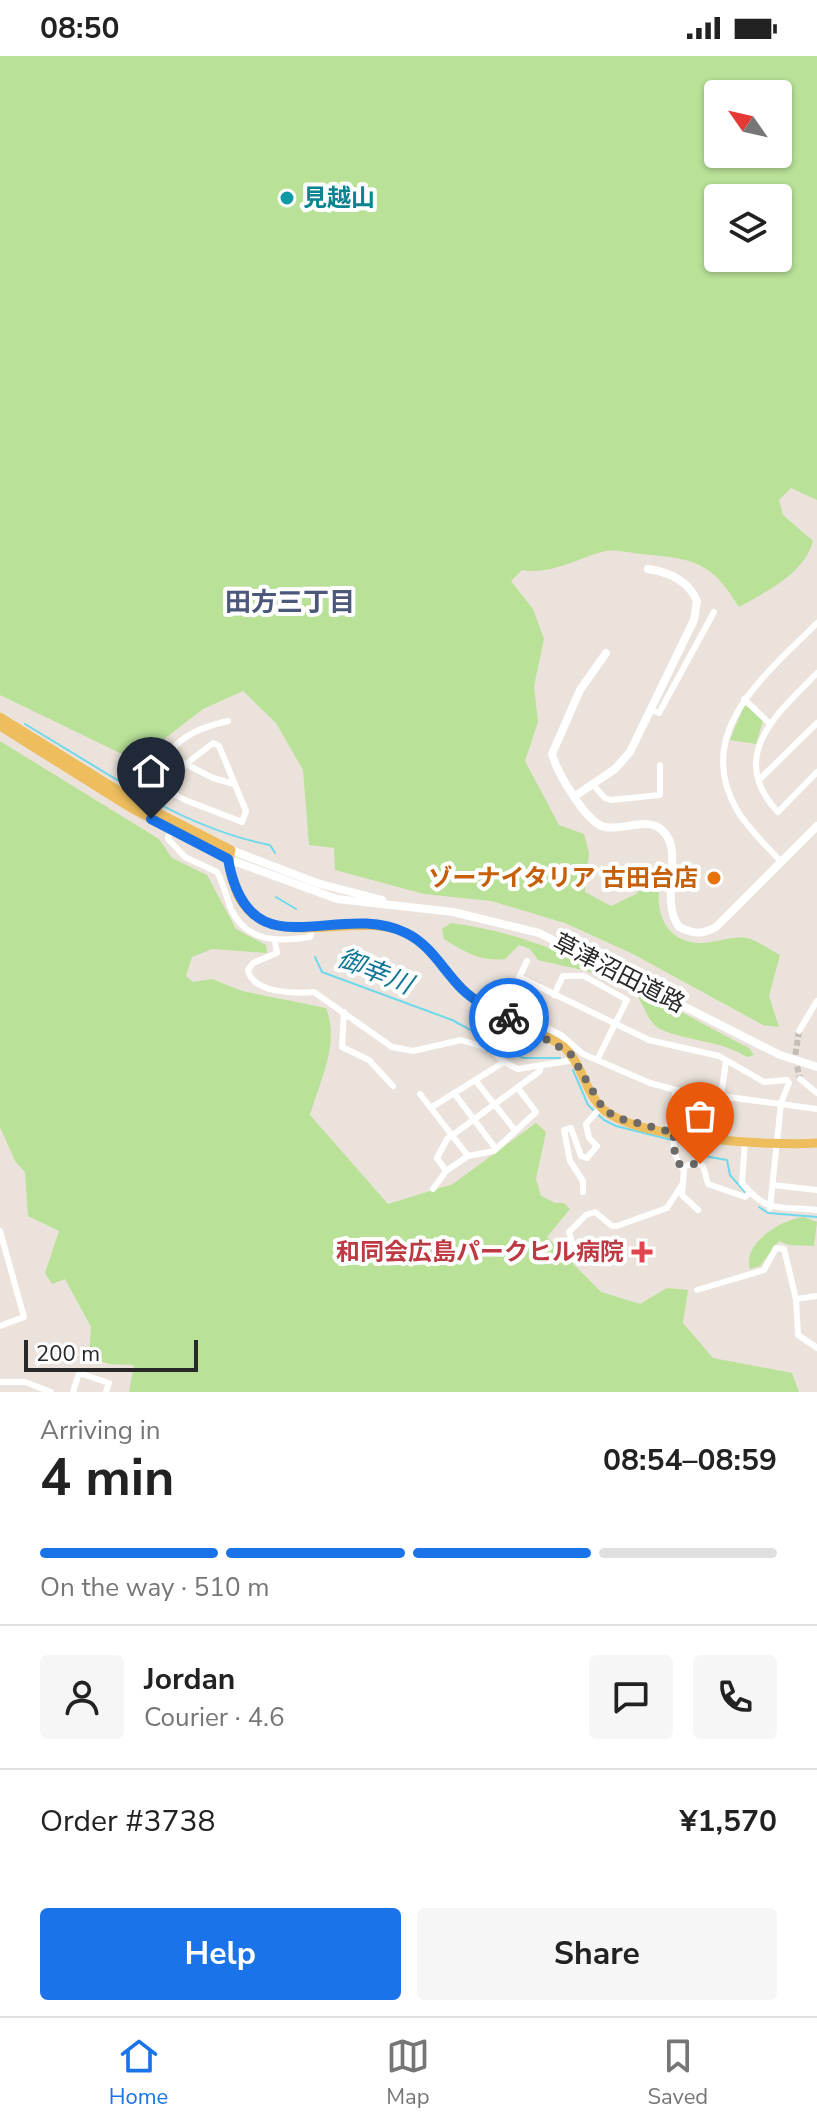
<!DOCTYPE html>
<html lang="en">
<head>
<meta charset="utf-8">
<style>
	:root { --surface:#fff; --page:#f6f6f6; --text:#222; --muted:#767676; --line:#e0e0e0; --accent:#1a73e8 }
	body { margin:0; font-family:"Nunito Sans","Noto Sans JP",sans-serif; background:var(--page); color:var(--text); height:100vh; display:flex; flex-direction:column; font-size:30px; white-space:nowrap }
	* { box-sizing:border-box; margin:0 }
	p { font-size:26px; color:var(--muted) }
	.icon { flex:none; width:44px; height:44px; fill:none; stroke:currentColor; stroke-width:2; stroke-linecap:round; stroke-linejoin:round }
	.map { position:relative; height:1336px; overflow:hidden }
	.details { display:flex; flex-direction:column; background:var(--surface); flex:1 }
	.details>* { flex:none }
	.needle { width:52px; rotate:304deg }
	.tools { position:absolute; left:704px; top:24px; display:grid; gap:16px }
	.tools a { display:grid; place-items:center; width:88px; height:88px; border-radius:8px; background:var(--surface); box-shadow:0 2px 6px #0004; font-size:40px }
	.scale { position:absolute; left:24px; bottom:20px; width:174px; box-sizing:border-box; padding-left:8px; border:4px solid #292929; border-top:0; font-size:22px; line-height:28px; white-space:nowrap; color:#292929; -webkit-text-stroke:6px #fff; paint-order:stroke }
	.pin { position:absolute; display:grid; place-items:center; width:68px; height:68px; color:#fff; margin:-82px -34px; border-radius:50% 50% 50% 0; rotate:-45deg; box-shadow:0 0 8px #0007 }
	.pin .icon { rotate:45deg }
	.courier { position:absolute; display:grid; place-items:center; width:80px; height:80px; margin:-40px; border:6px solid #1a73e8; border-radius:50%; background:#fff; color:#222; box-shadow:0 2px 10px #0007 }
	.head em { font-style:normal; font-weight:700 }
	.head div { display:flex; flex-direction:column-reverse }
	.head { display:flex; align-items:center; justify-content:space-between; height:136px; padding:0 40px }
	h1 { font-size:52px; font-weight:700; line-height:60px }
	.bar { display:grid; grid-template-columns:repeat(4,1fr); gap:12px 8px; align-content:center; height:96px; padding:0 40px }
	.bar i { height:10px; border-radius:6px; background:var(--line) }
	.bar .active { background:var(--accent) }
	.bar p { grid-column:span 4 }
	.line { display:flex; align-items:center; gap:20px; padding:0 40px; border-top:2px solid var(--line) }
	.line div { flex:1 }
	.round { display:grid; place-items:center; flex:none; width:84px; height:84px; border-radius:8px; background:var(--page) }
	.button { display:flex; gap:16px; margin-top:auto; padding:16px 40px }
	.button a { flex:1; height:92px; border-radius:8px; background:var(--accent); color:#fff; font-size:32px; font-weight:700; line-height:92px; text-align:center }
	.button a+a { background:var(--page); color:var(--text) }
	.status { display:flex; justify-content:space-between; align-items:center; height:56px; padding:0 40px; background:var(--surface); direction:ltr }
	.status svg { height:22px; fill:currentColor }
	.tabs { display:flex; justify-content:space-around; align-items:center; height:112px; border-top:2px solid var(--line); background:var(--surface); font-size:22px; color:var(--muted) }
	.tabs a { display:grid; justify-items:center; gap:4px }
	.tabs .active { color:var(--accent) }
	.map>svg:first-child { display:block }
</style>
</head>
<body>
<div class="status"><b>08:50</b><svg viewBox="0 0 49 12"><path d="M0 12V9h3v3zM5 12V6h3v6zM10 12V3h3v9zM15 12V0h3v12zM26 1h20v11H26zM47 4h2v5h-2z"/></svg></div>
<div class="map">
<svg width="817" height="1336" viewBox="0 0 817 1336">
	<rect width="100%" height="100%" fill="#ebe3db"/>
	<g fill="#b9e198" fill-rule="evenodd">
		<path d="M0,0H817V444L791,432L779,444L783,459L813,485C804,518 767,535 739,551C711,505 694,503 642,498C631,497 616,493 606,495C577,502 553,519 522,514L511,525L533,553L544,583L534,630L538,666L525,705L559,769L584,778L589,797L585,836L611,850L636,838L648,824L660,827C654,858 667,888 703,887C716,886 733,880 747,882C757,884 770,894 780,899L769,940L779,971L763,969L633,898L565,867L491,845L424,838L335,814L334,792L309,789L303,714L276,667L243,635L203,653L141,701L120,697L0,639ZM778,38V98H718V38ZM778,142V202H718V142Z"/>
		<path d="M744,650H747L763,665L756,688L730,684Z"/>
		<path d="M0,685L159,783L172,802L207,819L236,873L266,889L267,897L212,893L192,901L186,920L193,926L212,923L242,935L326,952C340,987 320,1025 310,1059L388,1148L453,1128L536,1067L546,1076L536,1123L541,1140L555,1147H564L570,1153L547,1181L601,1236L640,1248L667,1232L688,1234L683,1267L713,1302L792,1317L799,1336H129L134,1309L109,1308L89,1301L91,1271L65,1223L52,1228L45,1217L59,1175L28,1160L25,1116L15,1105L0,1071Z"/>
		<path d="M451,867C559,880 653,943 749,992L754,999L747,1001C720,984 689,986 660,973C646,966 644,943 631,934C602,915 570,912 538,904L530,893L519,889L505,903C481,906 464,896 444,883L442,873Z"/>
		<path d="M804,1161L817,1166L814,1190L789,1189L779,1185L760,1210L750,1213C742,1187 782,1163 804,1161Z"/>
	</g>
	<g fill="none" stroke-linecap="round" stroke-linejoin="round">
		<g stroke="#70d8ec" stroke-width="2">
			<path d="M25,668L137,736"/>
			<path d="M143,739C183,762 224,780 270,789L275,797"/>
			<path d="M276,841L296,853"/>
			<path d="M315,901L322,916L452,964L523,1002H560"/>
			<path d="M573,1014L588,1049L604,1064L616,1070L680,1086L698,1099L727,1104L730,1119L745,1136"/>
			<path d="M759,1151L768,1157L817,1161"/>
		</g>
		<path stroke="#c4beb7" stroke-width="6" stroke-dasharray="6 3" stroke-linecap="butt" d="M799,975L795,1001L800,1023"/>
		<g stroke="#fff" stroke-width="6">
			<path d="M817,617C779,656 725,700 778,756L817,716"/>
			<path d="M744,643L768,666"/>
			<path d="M652,654L659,657L714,556"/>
			<path d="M228,665C206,670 181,678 168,699L213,722L234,728"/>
			<path d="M761,722L817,667"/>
			<path d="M592,728L605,742L611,744L660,739V709"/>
			<path d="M135,746L149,724L185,744L242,766L246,755L219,690L213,687L186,708"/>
			<path d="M170,774L168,783L185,801L217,816C224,828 226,841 231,853C247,887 279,886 310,881L313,872"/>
			<path d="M781,806C766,789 748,773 737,754C691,675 768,617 817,567"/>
			<path d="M275,886L277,897L253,907L248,914C252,937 295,938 314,936L392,991L413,995L461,984L490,993L504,1006L518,1013L574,1004"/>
			<path d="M527,905L505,951L561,979L583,998L650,1027L676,1034L817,1053"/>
			<path d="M519,921L649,984L719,1000L764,1026L787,1024L789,1027L781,1047L770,1152"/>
			<path d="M554,939L563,920H584L627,944L597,1004"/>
			<path d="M344,956L342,991L369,1004L393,1030"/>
			<path d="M799,975L817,945"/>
			<path d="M489,980L498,964"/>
			<path d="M800,1023L817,1037"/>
			<path d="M475,1024L514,1073"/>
			<path d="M454,1037L496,1093"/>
			<path d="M420,1038L468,1100"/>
			<path d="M721,1040L726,1005"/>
			<path d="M432,1051L504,1006"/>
			<path d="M667,1075L676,1034"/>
			<path d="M675,1077C671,1092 675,1103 684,1114L682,1139L698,1154"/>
			<path d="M745,1085L742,1127C767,1158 781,1150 817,1154"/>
			<path d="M683,1111L694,1107L703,1110L708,1128L745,1141L750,1137"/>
			<path d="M446,1115L437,1102L447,1083L540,1015L541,1009"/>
			<path d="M773,1129L817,1134"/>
			<path d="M433,1133L446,1115L468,1100L494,1095L536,1056L518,1032"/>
			<path d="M583,1136V1125L570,1105L564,1074L571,1072L581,1100L587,1102L597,1090L589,1082L586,1068L601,1051"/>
			<path d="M0,1175L24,1261L0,1270"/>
			<path d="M572,1186L569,1176L586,1159L595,1156L612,1170H617L667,1152L683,1127"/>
			<path d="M697,1234L764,1214L776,1192L784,1193L796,1243L798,1279L817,1292"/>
			<path d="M796,1243L817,1240"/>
			<path d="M0,1326H25L51,1336"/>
			<path d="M73,1336L79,1317L109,1327L106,1336"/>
		</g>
		<g stroke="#fff" stroke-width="8">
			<path d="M606,597L580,634L552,698C557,716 586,767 605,771C624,775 649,759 664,776C684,797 659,844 679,871C693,878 702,879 716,871L817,770"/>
			<path d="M575,740L615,713L630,696L694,564L697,545C688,524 669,516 648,513"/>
			<path d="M231,794L317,827L382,844"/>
			<path d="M228,803L337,843L453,856L539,877L780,999L817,1011"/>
		</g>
		<g stroke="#edbd5e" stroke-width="9">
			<path d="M0,661L135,745L231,794C227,806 230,818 234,829C258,906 356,850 408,878C436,893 448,924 473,942C501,962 536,972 564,991C583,1009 585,1037 604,1054C638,1083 772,1090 817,1087"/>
			<path d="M0,670L131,752L228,803"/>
		</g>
	</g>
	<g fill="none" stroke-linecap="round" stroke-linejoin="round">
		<path stroke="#6d6a67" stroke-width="8" stroke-dasharray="0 14.4" d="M509,962L570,997L604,1054L618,1062L675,1077L672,1087L679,1108H700"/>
		<path stroke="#1a73e8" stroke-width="10" d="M151,763L228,803C249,920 336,843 406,877C431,889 443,914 462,933C475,946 493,954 509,962"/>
	</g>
	<circle fill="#0f9aa8" stroke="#fff" stroke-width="3" cx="287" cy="142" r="8"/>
	<circle fill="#e8710a" stroke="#fff" stroke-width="3" cx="714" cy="822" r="8"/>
	<path fill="#e0444e" stroke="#fff" stroke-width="3" d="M638 1184h8v8h8v8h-8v8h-8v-8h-8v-8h8z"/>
	<g text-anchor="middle" stroke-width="8" stroke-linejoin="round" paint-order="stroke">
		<g font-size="24" font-weight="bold" fill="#0d838f" stroke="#fff" text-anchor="start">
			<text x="303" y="150">見越山</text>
		</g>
		<g font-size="24" font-weight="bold" fill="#c56008" stroke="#fff" text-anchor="end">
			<text x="698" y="830">ゾーナイタリア 古田台店</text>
		</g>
		<g font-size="24" fill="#292929" stroke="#fff">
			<text transform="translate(619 917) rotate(27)" y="8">草津沼田道路</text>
		</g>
		<g font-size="24" font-weight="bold" fill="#be3a42" stroke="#fff" text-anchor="end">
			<text x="624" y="1204">和同会広島パークヒル病院</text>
		</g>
		<g font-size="26" font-weight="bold" fill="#4b5879" stroke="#fff">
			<text x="290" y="555">田方三丁目</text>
		</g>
		<g font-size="26" font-style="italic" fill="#107696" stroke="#fff">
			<text transform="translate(375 915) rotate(22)" y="9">御幸川</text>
		</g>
	</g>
</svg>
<div class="tools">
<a><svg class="needle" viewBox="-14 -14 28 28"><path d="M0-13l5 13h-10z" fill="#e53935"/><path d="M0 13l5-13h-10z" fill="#767676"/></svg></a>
<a><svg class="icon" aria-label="layers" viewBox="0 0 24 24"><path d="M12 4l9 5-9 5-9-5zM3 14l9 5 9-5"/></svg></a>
</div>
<div class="scale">200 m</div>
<div class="pin" style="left:700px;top:1108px;background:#ea580c"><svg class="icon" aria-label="bag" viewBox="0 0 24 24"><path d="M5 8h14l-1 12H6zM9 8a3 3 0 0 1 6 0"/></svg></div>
<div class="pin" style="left:151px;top:763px;background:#1f2937"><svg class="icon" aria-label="home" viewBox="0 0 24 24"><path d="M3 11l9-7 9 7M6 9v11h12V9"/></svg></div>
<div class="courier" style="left:509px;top:962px"><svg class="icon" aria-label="bike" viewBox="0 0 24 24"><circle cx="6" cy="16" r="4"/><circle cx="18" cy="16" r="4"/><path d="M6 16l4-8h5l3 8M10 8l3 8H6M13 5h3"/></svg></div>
</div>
<section class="details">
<div class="head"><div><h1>4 min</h1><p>Arriving in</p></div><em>08:54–08:59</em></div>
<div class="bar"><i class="active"></i><i class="active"></i><i class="active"></i><i></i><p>On the way · 510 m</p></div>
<div class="line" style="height:144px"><a class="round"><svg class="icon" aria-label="person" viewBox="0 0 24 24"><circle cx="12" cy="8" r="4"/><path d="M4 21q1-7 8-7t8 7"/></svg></a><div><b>Jordan</b><p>Courier · 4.6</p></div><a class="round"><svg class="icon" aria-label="chat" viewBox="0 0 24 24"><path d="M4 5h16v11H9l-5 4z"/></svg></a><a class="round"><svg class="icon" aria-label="phone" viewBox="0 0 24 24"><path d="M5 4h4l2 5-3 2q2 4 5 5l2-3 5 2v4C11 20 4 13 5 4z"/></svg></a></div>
<div class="line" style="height:104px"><div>Order #3738</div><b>¥1,570</b></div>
<div class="button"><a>Help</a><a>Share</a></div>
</section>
<nav class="tabs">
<a class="active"><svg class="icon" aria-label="home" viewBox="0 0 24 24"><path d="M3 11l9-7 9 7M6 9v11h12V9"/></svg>Home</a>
<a><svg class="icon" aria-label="map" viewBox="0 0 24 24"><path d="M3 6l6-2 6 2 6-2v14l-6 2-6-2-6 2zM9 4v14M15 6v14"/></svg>Map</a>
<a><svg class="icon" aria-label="saved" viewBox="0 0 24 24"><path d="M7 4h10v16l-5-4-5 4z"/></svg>Saved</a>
</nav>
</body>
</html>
